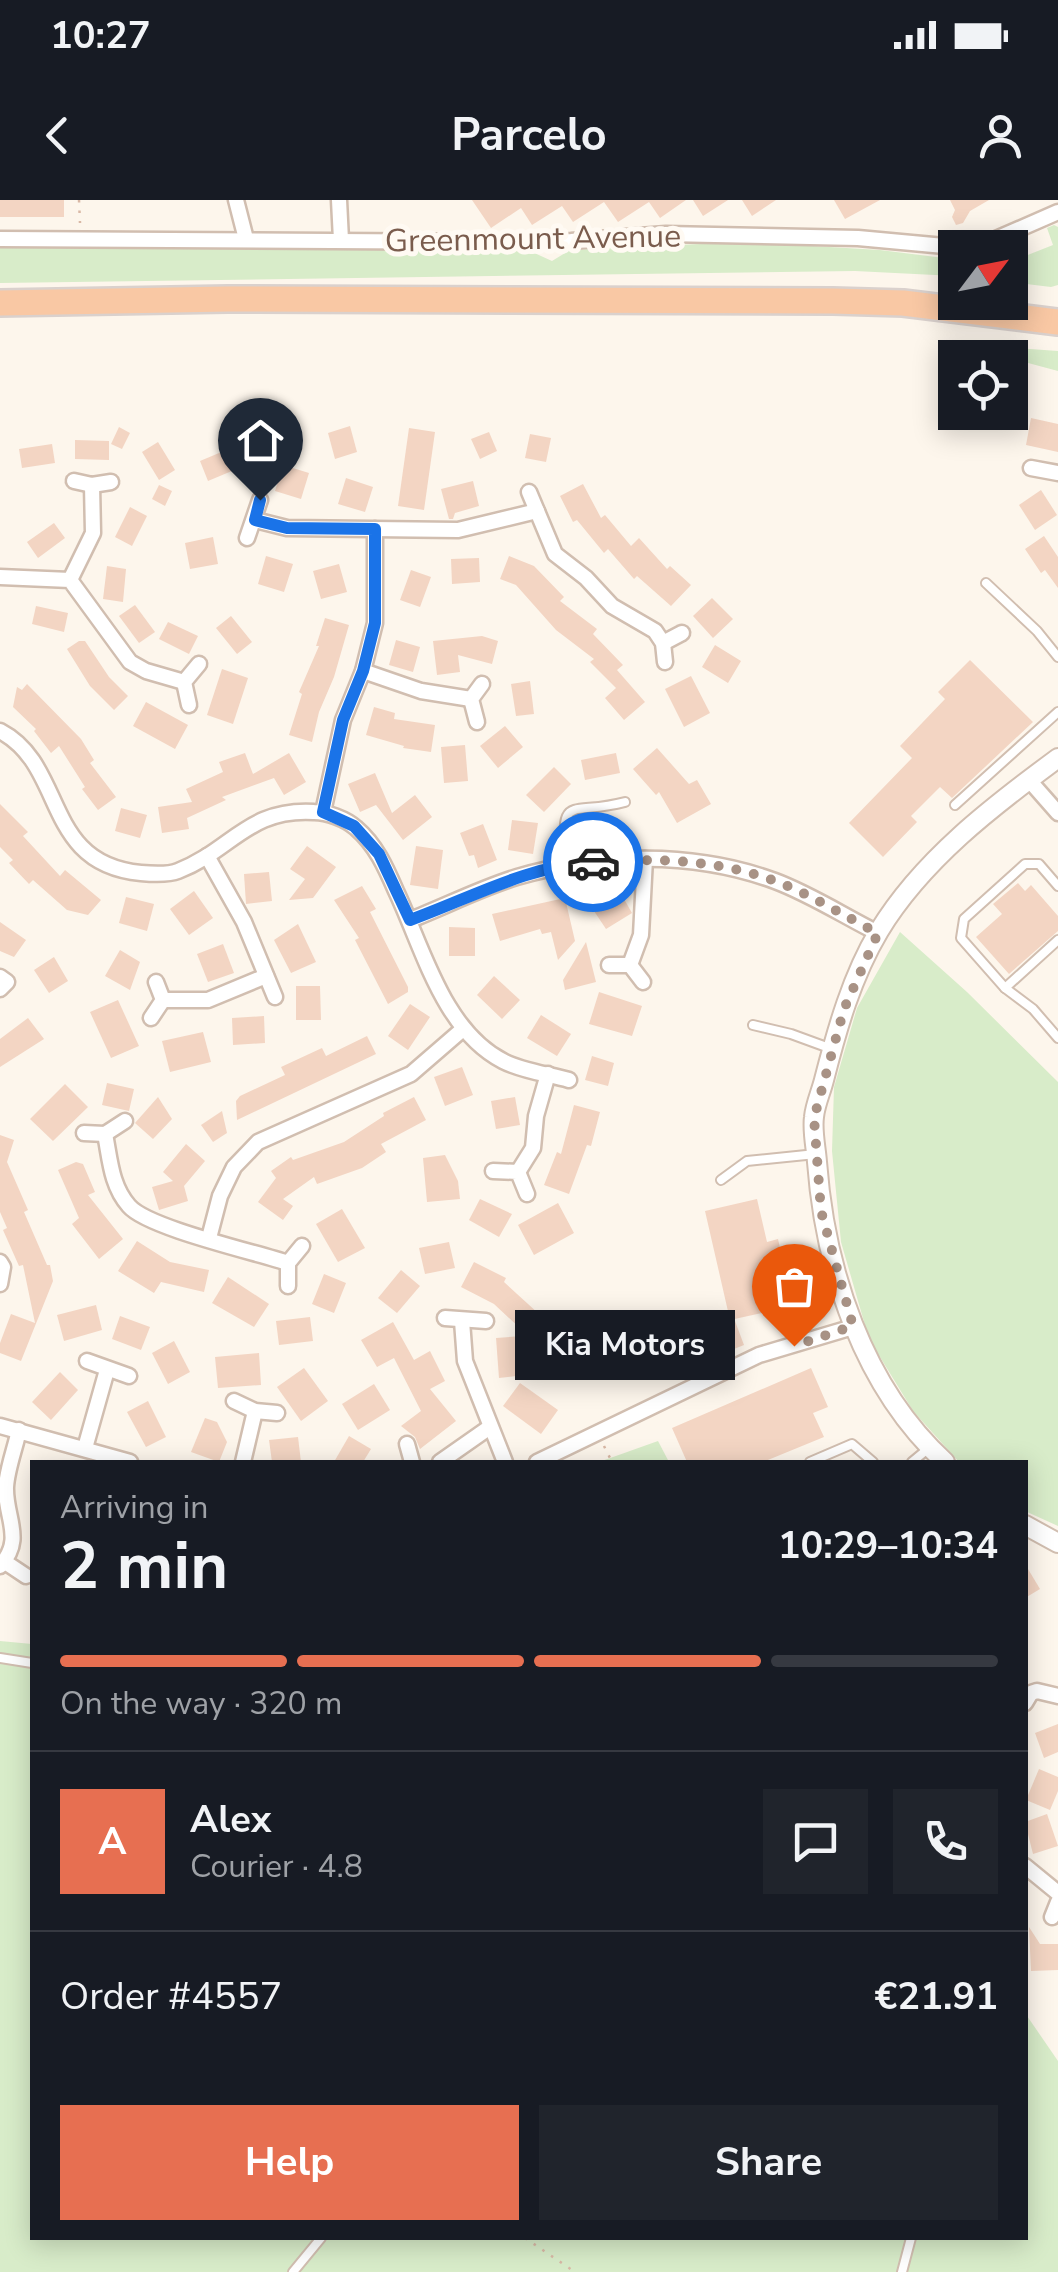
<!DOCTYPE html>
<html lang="en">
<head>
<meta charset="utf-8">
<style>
	:root { --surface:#171b24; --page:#20242c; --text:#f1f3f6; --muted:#9ea1a6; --line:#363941; --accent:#e76f51 }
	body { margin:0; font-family:"Nunito Sans",sans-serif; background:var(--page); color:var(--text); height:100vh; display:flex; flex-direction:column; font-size:38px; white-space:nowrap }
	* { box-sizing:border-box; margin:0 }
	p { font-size:32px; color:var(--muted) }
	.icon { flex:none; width:55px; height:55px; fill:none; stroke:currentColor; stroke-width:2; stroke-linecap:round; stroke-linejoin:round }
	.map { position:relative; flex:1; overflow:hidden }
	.drawer { position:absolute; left:30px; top:1260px; width:998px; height:780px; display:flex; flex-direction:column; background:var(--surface); border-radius:0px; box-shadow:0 5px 25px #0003 }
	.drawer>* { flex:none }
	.needle { width:65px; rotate:58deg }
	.buttons { position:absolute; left:938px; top:30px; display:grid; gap:20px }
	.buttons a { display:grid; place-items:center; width:90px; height:90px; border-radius:0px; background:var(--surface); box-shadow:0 5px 25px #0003; font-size:50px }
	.pin { position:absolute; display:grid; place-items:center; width:85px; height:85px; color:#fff; margin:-102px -42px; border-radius:50% 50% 50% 0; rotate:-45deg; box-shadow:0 0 10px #0007 }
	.pin .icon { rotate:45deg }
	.courier { position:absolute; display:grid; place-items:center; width:100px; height:100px; margin:-50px; border:8px solid #1a73e8; border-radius:50%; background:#fff; color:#222; box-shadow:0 2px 12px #0007 }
	.bubble { position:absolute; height:70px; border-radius:0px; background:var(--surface); box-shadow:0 5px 25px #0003; font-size:32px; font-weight:700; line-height:70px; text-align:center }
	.overview em { font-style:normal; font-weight:700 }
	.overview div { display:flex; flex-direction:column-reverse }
	.overview { display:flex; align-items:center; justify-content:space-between; height:170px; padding:0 30px }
	h1 { font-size:65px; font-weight:700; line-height:75px }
	.bar { display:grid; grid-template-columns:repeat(4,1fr); gap:15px 10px; align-content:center; height:120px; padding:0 30px }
	.bar i { height:12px; border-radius:8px; background:var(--line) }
	.bar .on { background:var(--accent) }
	.bar p { grid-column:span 4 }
	.line { display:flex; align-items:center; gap:25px; padding:0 30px; border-top:2px solid var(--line) }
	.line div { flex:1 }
	.round { display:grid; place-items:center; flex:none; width:105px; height:105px; border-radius:0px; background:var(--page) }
	.button { display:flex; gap:20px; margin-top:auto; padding:20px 30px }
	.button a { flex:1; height:115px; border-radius:0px; background:var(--accent); color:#fff; font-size:40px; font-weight:700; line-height:115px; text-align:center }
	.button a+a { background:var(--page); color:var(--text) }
	.status { display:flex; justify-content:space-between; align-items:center; height:70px; padding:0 50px; background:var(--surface); direction:ltr }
	.status svg { height:28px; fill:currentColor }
	header { display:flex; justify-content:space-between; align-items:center; height:130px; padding:0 30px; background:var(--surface); font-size:45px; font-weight:700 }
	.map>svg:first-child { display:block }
</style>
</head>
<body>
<div class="status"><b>10:27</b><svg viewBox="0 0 49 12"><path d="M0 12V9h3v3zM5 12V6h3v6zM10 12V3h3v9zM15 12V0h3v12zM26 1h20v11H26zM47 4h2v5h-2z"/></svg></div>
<header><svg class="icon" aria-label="back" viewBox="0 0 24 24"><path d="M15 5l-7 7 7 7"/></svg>Parcelo<svg class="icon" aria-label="person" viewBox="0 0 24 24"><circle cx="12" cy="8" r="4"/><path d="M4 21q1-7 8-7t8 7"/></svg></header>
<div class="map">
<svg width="1058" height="2072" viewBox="0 0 1058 2072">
	<rect width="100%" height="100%" fill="#fdf6ec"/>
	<g fill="#d8ecc9">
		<path d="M1054,25L1058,27V85L1051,87L1010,82V62L1053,45L1047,28Z"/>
		<path d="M743,42L880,50L944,58L955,68V76L855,71L0,83V47L530,51L552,61L570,50Z"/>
		<path d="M958,144L1058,151V171Z"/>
		<path d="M900,732L967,792L1058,882V1326L1025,1311V1262H959L913,1211L869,1139L841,1042L832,951L834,887L857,808Z"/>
		<path d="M658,1241L669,1262H599Z"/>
		<path d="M0,1441L32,1444V2038H1025V1813L1058,1861V2072H0Z"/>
	</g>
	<g fill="#f3d5c3">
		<rect x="0" y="0" width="64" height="17"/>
		<path d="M472,0H686L660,18L649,2L618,22L604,2L573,22L562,6L532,25L521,8L491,28Z"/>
		<path d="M693,0H728L703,16Z"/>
		<path d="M742,0H776L752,16Z"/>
		<path d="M834,0H880L845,19Z"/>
		<path d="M950,0H989L970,11L963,23L956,25L952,17L955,10Z"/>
		<path d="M1031,218L1058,224V252L1026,245Z"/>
		<path d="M350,226L357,252L335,259L328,233Z"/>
		<path d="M119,227L130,233L122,249L111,244Z"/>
		<path d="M409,228L435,232L424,310L398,306Z"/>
		<path d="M489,232L497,251L480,259L471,239Z"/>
		<path d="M530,234L551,238L546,262L525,258Z"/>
		<path d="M251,239L278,241L276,266L249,264Z"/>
		<path d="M75,240L109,241V260L75,259Z"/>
		<path d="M158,242L175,270L159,280L142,252Z"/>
		<path d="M52,244L55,263L22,268L19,249Z"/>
		<path d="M231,248L239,268L208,281L200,261Z"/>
		<path d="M283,265L309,273L301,299L275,291Z"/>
		<path d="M346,278L373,287L365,312L338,304Z"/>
		<path d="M473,281L479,306L455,313L453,319H449L441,289Z"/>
		<path d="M583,284L601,318L605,315L631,346L639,338L667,369L670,366L691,385L671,406L637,376L634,379L608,349L604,353L577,320L573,322L560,296Z"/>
		<path d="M159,285L172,291L165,306L152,299Z"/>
		<path d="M1041,290L1057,315L1035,330L1019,305Z"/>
		<path d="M130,307L147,316L132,346L115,337Z"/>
		<path d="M54,323L65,338L38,358L27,342Z"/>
		<path d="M1044,336L1058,357V388L1045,370L1041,373L1025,349Z"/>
		<path d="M213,337L218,364L190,369L185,343Z"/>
		<path d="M266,356L293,364L284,392L258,384Z"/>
		<path d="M509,356L534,366L564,397L560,401L597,429L593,434L623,465L617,470L645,502L624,520L605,498L616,488L590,462L594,459L556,430L516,385L500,379Z"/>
		<path d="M479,358L480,382L452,384L451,359Z"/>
		<path d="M339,364L347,392L321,399L313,371Z"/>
		<path d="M107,366L126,369L123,402L103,399Z"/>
		<path d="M411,370L431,377L420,407L400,400Z"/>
		<path d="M712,398L733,419L713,438L693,416Z"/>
		<path d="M135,405L155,432L139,443L119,416Z"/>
		<path d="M36,406L68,413L64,432L32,424Z"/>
		<path d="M231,416L252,442L237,454L216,428Z"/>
		<path d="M325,418L349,425L334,477L319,512L312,542L289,535L302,494L299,492L319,446H316Z"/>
		<path d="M168,422L198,436L189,454L159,439Z"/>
		<path d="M482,436L498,441L492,464L458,455L460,472L437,475L433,441Z"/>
		<path d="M396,440L420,447L413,472L389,465Z"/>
		<path d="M79,441H85L109,477L128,496L114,510L90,486L67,449Z"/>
		<path d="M715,445L741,461L728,483L702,467Z"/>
		<path d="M970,460L1033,522L952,598L940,587L911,616L917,622L883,657L849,623L912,558L900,546L945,499L938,492Z"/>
		<path d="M222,469L248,478L233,524L207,515Z"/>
		<path d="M691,476L710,513L684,527L665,489Z"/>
		<path d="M530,481L534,514L516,516L511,484Z"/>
		<path d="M27,484L81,539L94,560L90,563L116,597L98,610L82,589L85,587L59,546L51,553L34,531L36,529L13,507L17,487L22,490Z"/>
		<path d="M146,502L188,525L175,549L133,526Z"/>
		<path d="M374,507L395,513L394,519L435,525L431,552L403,548L404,546L366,535Z"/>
		<path d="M505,526L523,547L498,568L480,546Z"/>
		<path d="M465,545L468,581L444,583L441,547Z"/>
		<path d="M657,548L689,584L697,580L711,604L677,623L659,592L656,595L633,569Z"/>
		<path d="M245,553L253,574L289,553L306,582L284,595L274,578L222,597L226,600L187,618L189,629L162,633L158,607L192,602L186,589L223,572L219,562Z"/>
		<path d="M616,553L620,573L585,580L581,560Z"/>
		<path d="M554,567L571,584L544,612L526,595Z"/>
		<path d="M375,573L392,613L415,595L432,617L403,640L376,605L360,612L348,584Z"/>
		<path d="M0,604L28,632L23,636L60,676L65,670L101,700L88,715L67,710L33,680L29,684L9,663L13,660L0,647Z"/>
		<path d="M121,608L147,615L140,638L115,631Z"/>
		<path d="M512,620L538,623L533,654L508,650Z"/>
		<path d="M483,624L497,660L478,668L474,655L469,656L460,633Z"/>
		<path d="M307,646L336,667L313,698L289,700L305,679L290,669Z"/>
		<path d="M416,646L443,650L438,689L410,685Z"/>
		<path d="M269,672L272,701L246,704L244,674Z"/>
		<path d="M1018,683L1025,691L1031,685L1058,716V731L1009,774L976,737L1002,714L993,704Z"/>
		<path d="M616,685L632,713L606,729L588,702Z"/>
		<path d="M362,686L376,709L370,712L408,787V792L388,804L355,740L359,738L334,700Z"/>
		<path d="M194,691L213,718L189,735L170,709Z"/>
		<path d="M126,697L154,704L147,731L119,723Z"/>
		<path d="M565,698L575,741L558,760L551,732L542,734L540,729L500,741L492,714Z"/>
		<path d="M0,722L26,740L14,757L0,751Z"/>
		<path d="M298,724L316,762L291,773L274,740Z"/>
		<path d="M449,727L475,728V756H449Z"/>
		<path d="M586,742L596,782L565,790L563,780Z"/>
		<path d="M223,744L234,773L208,782L197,754Z"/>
		<path d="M120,750L140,762L130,790L105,776Z"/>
		<path d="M54,757L68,781L49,793L34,770Z"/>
		<path d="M494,776L520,800L502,819L477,795Z"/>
		<path d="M296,786H320L321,820H296Z"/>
		<path d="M599,792L642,806L632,836L589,824Z"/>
		<path d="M118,800L139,846L111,858L90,812Z"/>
		<path d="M410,804L430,817L408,850L388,836Z"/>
		<path d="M541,815L571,834L557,856L527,838Z"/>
		<path d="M264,816L265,843L233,845L232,818Z"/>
		<path d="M28,818L44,839L0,867V839Z"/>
		<path d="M203,832L211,862L170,872L162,841Z"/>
		<path d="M367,836L376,854L237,920L236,901L240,896L285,875L281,867L322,848L326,856Z"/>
		<path d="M592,856L614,863L608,886L585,880Z"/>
		<path d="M462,867L473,895L445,906L434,877Z"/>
		<path d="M107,883L134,889L129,911L102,905Z"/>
		<path d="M65,884L88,907L53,941L30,919Z"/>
		<path d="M158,897L172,919L153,939L135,923Z"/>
		<path d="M414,897L426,920L381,944L386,952L362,968L317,984L314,977L283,999L293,1006L283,1020L258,1002L276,978L271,971L291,957L293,960L344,942L384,916L383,913Z"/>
		<path d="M515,897L520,925L496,929L491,901Z"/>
		<path d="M574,905L600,912L591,946L587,945L569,994L544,985L557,952L561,954Z"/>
		<path d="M222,911L227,933L213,942L201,925Z"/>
		<path d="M0,935L14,940L7,962L28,1010L24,1012L47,1065H50L53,1081L21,1161L0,1153V1143L11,1114L35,1123L23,1065L19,1066L3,1030L7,1028L0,1012Z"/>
		<path d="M186,944L205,961L184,986L188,1001L159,1010L152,987L173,981L163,972Z"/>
		<path d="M445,955L458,981L460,999L427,1002L423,958Z"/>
		<path d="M76,962L83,964L95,992L88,995L123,1039L99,1059L72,1024L79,1018L58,970Z"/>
		<path d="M480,999L512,1014L499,1037L469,1020Z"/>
		<path d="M757,999L767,1042L778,1039L793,1106L730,1120L705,1011Z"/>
		<path d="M558,1003L574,1033L534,1055L518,1025Z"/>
		<path d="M342,1009L365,1048L338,1062L316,1024Z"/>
		<path d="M137,1041L170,1062L209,1070L204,1092L161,1082L154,1093L118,1071Z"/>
		<path d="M449,1042L455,1068L425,1074L419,1048Z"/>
		<path d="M474,1062L506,1078L504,1082L539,1114L523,1131L494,1104L461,1087Z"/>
		<path d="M401,1070L420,1086L397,1113L378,1098Z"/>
		<path d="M324,1074L346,1083L334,1113L312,1104Z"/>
		<path d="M228,1077L269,1104L254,1127L212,1103Z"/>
		<path d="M96,1105L102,1130L64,1141L57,1115Z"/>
		<path d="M120,1116L150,1127L141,1150L112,1139Z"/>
		<path d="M310,1117L313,1141L279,1145L276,1121Z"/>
		<path d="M735,1121L744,1145L669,1175L662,1158L677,1152L674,1146Z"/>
		<path d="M393,1122L414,1160L430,1151L445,1181L430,1189L456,1221L420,1249L415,1237L401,1226L421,1211L394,1158L377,1167L361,1140Z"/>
		<path d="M522,1136L525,1175L499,1178L496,1138Z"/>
		<path d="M174,1141L190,1172L168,1184L152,1153Z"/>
		<path d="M259,1153L261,1185L218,1188L215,1157Z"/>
		<path d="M304,1168L328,1201L301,1221L277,1187Z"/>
		<path d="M811,1168L828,1207L813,1213L824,1237L763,1262H687L672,1228Z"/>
		<path d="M60,1172L78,1190L51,1220L32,1202Z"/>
		<path d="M520,1183L558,1210L541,1234L503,1206Z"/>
		<path d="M374,1184L390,1210L358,1230L342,1204Z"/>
		<path d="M148,1201L166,1237L146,1247L127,1212Z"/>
		<path d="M205,1218L217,1222L227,1242L219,1262L191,1252Z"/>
		<path d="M349,1236L371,1249L363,1262H334Z"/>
		<path d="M298,1237L301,1262H272L269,1240Z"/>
		<path d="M1025,1364L1040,1389L1025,1398Z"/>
		<path d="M1058,1524V1552L1044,1558L1035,1533Z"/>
		<path d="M1039,1569L1058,1577V1591L1050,1610L1026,1600Z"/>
		<path d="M1047,1614L1058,1646L1033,1654L1025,1622Z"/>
		<path d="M1029,1727L1040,1744H1058V1770L1031,1771Z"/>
	</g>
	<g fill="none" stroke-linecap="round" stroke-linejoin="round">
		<defs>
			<g id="service">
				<path d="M986,383L1037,431L1058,457"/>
				<path d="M955,605L1058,512"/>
				<path d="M567,664C559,590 569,617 625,602"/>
				<path d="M1058,686L1039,664H1025L964,719L961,738L1005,788L1033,809L1058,838"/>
				<path d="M1005,788L1058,740"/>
				<path d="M753,825L791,834L832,849"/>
				<path d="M721,980L747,961L816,954"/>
				<path d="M810,1262L852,1244L873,1262"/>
				<path d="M912,1262L929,1248"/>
				<path d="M0,1458L32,1463"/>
				<path d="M293,2072L321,2038"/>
				<path d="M902,2072L911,2038"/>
			</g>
			<g id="minor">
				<path d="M236,0L246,39"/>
				<path d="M339,0L341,40"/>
				<path d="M0,39L491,42L571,41L666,34L858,38L955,47L996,39L1058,12"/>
				<path d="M1031,268L1058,273"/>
				<path d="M74,281L92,285L111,282"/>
				<path d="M529,292L555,354L586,378L612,406L655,431L663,443L665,462"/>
				<path d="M255,320L287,328L458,330L537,311"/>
				<path d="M247,338L260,300"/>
				<path d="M0,377L70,380L130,462L146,471L184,482"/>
				<path d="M70,380L93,333L92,285"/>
				<path d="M663,443L682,433"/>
				<path d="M363,471L421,491L471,499"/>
				<path d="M189,505L184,482L199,464"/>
				<path d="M477,522L471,499L482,484"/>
				<path d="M0,531C67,566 42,664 141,673C152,674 168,675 178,671C232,650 248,608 314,612C327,612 346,619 356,628C376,645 386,668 396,691C423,748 443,830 503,861C522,871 548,874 569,880"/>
				<path d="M1029,580L1058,613"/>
				<path d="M323,612L343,520L363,471L375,423V329"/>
				<path d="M207,656L244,722L275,797"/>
				<path d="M410,720C446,706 481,688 517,677C599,653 694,651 775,681C810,694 844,716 878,733"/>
				<path d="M609,765H630L643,782"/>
				<path d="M630,765L641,735L645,659"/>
				<path d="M0,777L7,782L0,789"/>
				<path d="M163,800H208L266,776"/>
				<path d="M151,818L163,800L156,782"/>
				<path d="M84,933L105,934L125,921"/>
				<path d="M105,934C110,959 111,986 129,1006C148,1028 255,1052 288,1063"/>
				<path d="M493,971L518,972L527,994"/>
				<path d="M518,972L533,948L536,916L548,874"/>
				<path d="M209,1038L220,996L234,967L258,942L411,874L463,829"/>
				<path d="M0,1062L3,1067L0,1084"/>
				<path d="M288,1086V1063L302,1046"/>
				<path d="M445,1118L486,1121"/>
				<path d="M462,1121L465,1161L505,1262"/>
				<path d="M87,1161L129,1176"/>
				<path d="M234,1201L255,1211L277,1213"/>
				<path d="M0,1226L130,1262"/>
				<path d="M407,1244L412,1262"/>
				<path d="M85,1248L107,1170"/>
				<path d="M243,1262L255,1211"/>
				<path d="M440,1262L490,1227"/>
				<path d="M537,1262L759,1155L853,1127"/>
				<path d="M5,1362L26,1376"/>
				<path d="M0,1366C25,1339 5,1318 6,1287C7,1269 15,1249 19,1230"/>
				<path d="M1025,1503L1031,1493L1037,1491L1058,1496"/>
				<path d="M1025,1666L1058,1693"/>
				<path d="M1052,1717L1058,1702"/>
			</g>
			<g id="tertiary">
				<path d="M945,1262C863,1187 825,1070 817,962C816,948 812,931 814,917C815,905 821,892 824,880C837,829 852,776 879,731C922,660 993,606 1058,558"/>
				<path d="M1025,1325L1058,1343"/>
			</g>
			<path id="trunk" d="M0,103L228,99L833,101L903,103L1058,122"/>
		</defs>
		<use href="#service" stroke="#d1beb0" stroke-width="12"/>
		<use href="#minor" stroke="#d1beb0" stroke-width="19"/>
		<use href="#tertiary" stroke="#d1beb0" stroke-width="22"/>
		<use href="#trunk" stroke="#dad1cd" stroke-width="30"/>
		<g stroke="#d9b8a5" stroke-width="2.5" stroke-dasharray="2.5 8" stroke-linecap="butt">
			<path d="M79,0L80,23"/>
			<path d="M604,1246L612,1262"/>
			<path d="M525,2038L575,2072"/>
		</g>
		<use href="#service" stroke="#fff" stroke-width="8"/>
		<use href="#minor" stroke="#fff" stroke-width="14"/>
		<use href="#tertiary" stroke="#fff" stroke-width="18"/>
		<use href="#trunk" stroke="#f9c8a4" stroke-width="25"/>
	</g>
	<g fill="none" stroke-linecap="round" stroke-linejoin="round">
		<path stroke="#a89285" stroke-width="10" stroke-dasharray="0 18" d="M593,662C654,658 716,659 775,681C810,694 844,716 878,733L844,809L814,918L821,1011L853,1126L794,1146"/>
		<path stroke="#1a73e8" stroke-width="12" d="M260,300L255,320L287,328L375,329V423L363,471L343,520L323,612L354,626L379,654L410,720C471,698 527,666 593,662"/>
	</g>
	<g text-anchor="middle" stroke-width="10" stroke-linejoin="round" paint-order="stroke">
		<g font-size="32" fill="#7a5c4d" stroke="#fffaf3">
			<text transform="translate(533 38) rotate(-1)" y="11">Greenmount Avenue</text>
		</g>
	</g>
</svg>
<div class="buttons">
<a><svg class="needle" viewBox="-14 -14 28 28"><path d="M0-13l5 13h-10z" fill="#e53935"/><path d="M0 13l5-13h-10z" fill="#9ea1a6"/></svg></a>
<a><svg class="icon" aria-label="locate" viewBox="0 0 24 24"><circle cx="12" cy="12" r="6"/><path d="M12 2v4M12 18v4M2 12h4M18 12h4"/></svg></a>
</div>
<div class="pin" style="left:794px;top:1146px;background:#ea580c"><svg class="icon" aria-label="bag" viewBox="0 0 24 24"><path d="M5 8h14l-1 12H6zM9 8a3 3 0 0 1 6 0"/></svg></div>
<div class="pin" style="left:260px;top:300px;background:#1f2937"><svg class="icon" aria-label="home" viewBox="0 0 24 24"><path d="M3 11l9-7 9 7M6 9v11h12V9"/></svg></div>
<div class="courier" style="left:593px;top:662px"><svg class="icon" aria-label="car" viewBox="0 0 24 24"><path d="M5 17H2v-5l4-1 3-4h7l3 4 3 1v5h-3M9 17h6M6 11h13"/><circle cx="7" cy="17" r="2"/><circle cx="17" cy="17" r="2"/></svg></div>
<div class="bubble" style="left:515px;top:1110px;width:220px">Kia Motors</div>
<section class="drawer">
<div class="overview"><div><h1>2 min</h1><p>Arriving in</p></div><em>10:29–10:34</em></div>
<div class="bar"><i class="on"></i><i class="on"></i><i class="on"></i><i></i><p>On the way · 320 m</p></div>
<div class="line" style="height:180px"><b class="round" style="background:var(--accent);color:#fff">A</b><div><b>Alex</b><p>Courier · 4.8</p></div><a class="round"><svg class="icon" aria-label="chat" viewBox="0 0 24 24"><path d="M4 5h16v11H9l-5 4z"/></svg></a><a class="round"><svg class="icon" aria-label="phone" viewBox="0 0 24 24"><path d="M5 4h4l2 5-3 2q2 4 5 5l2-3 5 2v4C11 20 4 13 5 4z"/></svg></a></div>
<div class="line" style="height:130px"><div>Order #4557</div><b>€21.91</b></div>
<div class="button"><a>Help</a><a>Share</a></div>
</section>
</div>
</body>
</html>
